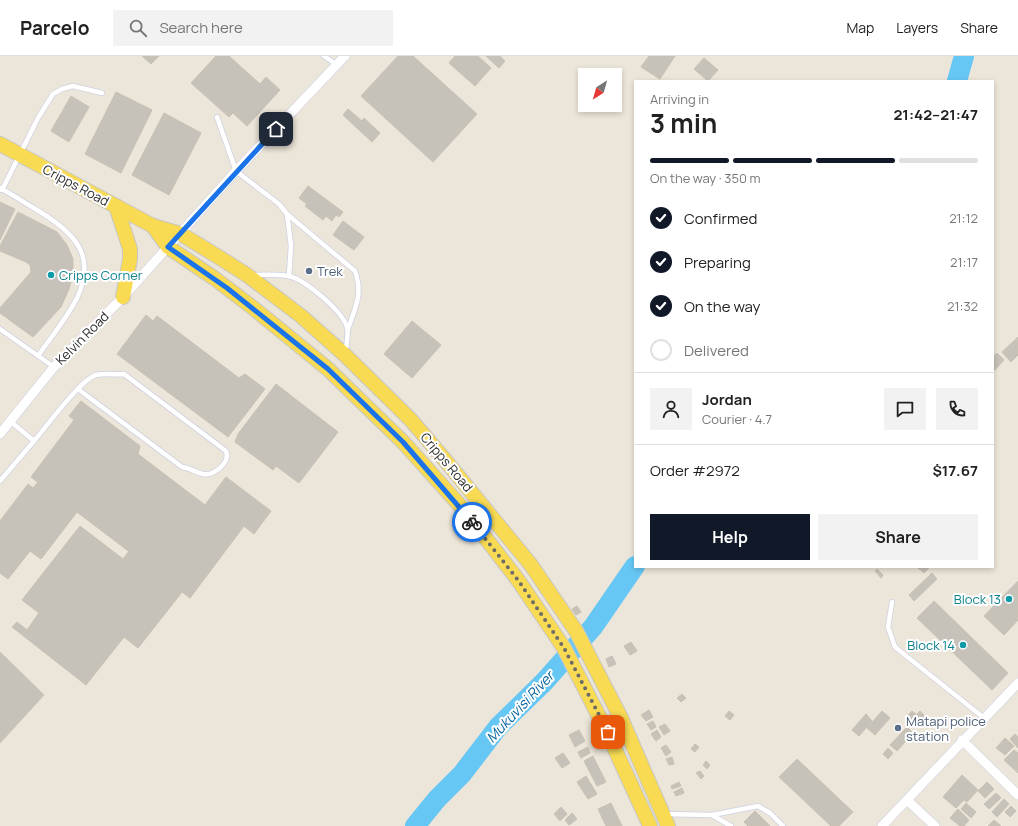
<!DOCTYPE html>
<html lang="en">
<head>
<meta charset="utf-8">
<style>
	:root { --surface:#fff; --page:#f2f2f2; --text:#222; --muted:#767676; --line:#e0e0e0; --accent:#111827 }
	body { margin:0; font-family:Manrope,sans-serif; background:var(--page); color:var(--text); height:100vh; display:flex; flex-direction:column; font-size:15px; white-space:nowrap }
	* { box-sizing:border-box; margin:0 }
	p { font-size:13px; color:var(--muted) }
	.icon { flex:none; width:22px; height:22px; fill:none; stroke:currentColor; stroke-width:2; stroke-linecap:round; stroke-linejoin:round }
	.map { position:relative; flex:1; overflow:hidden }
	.side { position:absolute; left:634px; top:24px; width:360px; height:488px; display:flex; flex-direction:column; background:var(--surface); border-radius:0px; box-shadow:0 2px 6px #0003 }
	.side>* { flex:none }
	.needle { width:26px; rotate:217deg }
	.tools { position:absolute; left:578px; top:12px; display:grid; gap:8px }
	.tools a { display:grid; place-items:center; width:44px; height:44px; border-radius:0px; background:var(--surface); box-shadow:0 2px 6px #0003; font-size:20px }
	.pin { position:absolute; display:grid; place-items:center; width:34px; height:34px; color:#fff; margin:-17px; border-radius:8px; box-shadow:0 2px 6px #0006 }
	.courier { position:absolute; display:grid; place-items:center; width:40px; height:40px; margin:-20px; border:3px solid #1a73e8; border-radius:50%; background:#fff; color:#222; box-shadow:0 1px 5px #0007 }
	.summary em { font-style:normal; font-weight:700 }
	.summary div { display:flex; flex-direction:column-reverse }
	.summary { display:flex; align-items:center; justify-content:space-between; height:68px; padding:0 16px }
	h1 { font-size:26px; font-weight:700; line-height:30px }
	.bar { display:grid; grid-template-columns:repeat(4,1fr); gap:6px 4px; align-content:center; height:48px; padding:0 16px }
	.bar i { height:5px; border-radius:3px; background:var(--line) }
	.bar .current { background:var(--accent) }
	.bar p { grid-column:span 4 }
	.line { display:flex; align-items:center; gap:10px; padding:0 16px; border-top:1px solid var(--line) }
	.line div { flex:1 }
	.round { display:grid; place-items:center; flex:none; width:42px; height:42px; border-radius:0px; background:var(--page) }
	ol { padding:0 16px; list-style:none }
	li { display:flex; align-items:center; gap:12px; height:44px }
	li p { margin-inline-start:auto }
	li .icon { padding:4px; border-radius:50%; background:var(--accent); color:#fff; stroke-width:4 }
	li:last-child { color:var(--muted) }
	li i { width:22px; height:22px; border:2px solid var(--line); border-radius:50% }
	.button { display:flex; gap:8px; margin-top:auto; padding:8px 16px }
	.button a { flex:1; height:46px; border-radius:0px; background:var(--accent); color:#fff; font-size:16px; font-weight:700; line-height:46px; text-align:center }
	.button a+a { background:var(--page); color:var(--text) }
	header { display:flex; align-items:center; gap:24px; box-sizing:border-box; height:56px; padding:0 20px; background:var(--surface); border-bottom:1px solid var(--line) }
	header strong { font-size:19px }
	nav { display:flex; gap:22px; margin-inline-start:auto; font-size:14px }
	.search { width:280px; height:36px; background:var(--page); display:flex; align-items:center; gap:10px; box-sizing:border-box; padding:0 14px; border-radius:0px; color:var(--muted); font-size:15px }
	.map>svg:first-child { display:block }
</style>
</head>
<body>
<header>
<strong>Parcelo</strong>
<div class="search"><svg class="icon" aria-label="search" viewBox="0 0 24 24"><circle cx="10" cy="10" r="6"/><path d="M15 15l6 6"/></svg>Search here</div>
<nav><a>Map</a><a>Layers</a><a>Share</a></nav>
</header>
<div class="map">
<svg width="1018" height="770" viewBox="0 0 1018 770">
	<rect width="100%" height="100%" fill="#ece5d9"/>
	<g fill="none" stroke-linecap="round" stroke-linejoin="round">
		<g stroke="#66c7f5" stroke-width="20">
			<path d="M957,25L964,0"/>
			<path d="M415,770L437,743L462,718L498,671L544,626L593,571L635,510"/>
		</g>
	</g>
	<g fill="#c7c2b9" stroke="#c7c1b3">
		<path d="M142,0H159L151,8Z"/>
		<path d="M216,0H229L260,28L266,21L280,34L247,70L233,57L229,61L191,27Z"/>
		<path d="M398,0H413L477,58L433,106L361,40Z"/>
		<path d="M455,0H478L491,12L475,30L449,7Z"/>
		<path d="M486,0H500L505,5L499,12Z"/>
		<path d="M649,0H675L660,23L641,11Z"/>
		<path d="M704,2L718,14L708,25L694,13Z"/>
		<path d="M116,36L152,54L121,117L85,98Z"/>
		<path d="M71,40L89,51L69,86L51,75Z"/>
		<path d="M348,53L362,65L364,62L380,77L372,86L343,59Z"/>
		<path d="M164,57L201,77L169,139L132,119Z"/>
		<path d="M308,130L343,156L339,161L336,159L332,165L326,160L323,164L305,150L307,148L299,142Z"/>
		<path d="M0,146L15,153L0,184Z"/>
		<path d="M18,156L57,176L67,189L73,203V218L69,233L61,251L33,281L0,257V252L31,216L30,209L26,206L0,195V190Z"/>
		<path d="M343,165L364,181L354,194L333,179Z"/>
		<path d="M146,259L153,265L157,260L239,322L245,318L265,333L228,381L117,298Z"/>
		<path d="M412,265L441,289L412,322L384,298Z"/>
		<path d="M1018,281V299L1011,306L1002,296Z"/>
		<path d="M997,297L1004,304L993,316V301Z"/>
		<path d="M276,328L338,376L299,427L276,410L273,414L235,386L238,378Z"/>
		<path d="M81,345L140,390L138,398L205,449L226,421L271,455L254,478L244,470L190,542L31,421L74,364L69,360Z"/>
		<path d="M38,426L77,456L41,503L30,495L8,523L0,517V465L28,428L33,432Z"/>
		<path d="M80,470L123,503L129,495L182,536L138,592L124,581L86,629L12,571L17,566L27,574L39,557L22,544Z"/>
		<path d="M917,511H930L924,517Z"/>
		<path d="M877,513L883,519L881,522L875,515Z"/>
		<path d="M932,517L937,523L914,545L909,539Z"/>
		<path d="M1018,525V564L1004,579L984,560Z"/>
		<path d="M934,545L1008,617L992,634L917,562Z"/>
		<path d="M577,550L581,556L576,559L572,553Z"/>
		<path d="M631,586L637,595L630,599L624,590Z"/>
		<path d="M0,596L44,639L0,687Z"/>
		<path d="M612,600L616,608L609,611L606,603Z"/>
		<path d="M682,638L686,642L681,646L677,642Z"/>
		<path d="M649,654L653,661L646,665L641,659Z"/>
		<path d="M729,655L734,659L730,664L725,660Z"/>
		<path d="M882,655L890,662L875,679L867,672Z"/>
		<path d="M912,655L923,664L917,671L906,661Z"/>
		<path d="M920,655L927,662L925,665L917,658Z"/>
		<path d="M866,658L872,665L859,680L852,674Z"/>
		<path d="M653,665L656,671L651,674L647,668Z"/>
		<path d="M665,668L670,675L664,679L659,671Z"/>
		<path d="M907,671L913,677L897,695L890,689Z"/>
		<path d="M579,674L585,685L575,691L569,679Z"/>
		<path d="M657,674L661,681L656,685L651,678Z"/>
		<path d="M1015,678L1018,681V692L1010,683Z"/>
		<path d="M1005,682L1014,690L1005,699L996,692Z"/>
		<path d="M695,688L699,691L695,696L691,693Z"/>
		<path d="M666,689L671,696L666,700L661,692Z"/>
		<path d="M588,691L590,697L581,702L578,696Z"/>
		<path d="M888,692L893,697L888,703L883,698Z"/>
		<path d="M1014,694L1018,697V717L1004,704Z"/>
		<path d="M563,697L570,707L562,712L555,702Z"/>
		<path d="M593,700L606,726L597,730L584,705Z"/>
		<path d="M672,701L674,708L669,709L666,703Z"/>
		<path d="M797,703L853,756L839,770H831L779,721Z"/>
		<path d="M706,705L710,709L707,713L703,709Z"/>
		<path d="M700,715L704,720L701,723L696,717Z"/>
		<path d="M962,719L978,734L967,746L964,744L956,752L943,741Z"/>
		<path d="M586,720L597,738L588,743L577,726Z"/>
		<path d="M679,726L681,730L672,733L671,730Z"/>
		<path d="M987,726L994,733L985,742L978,735Z"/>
		<path d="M682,732L684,737L676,740L674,736Z"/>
		<path d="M996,737L1001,742L989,753L984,748Z"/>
		<path d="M1004,743L1009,748L997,761L992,756Z"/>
		<path d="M611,747L622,770H606L598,753Z"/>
		<path d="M966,747L976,756L971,762L961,753Z"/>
		<path d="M1011,750L1016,755L1010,761L1005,756Z"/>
		<path d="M561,751L567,758L560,765L554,758Z"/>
		<path d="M958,753L969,764L964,770H960L950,762Z"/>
		<path d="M755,755L770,770H748L744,766Z"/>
		<path d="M572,757L577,763L569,769L565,764Z"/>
		<path d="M994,764L1001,770H988Z"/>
	</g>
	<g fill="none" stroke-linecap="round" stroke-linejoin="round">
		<defs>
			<g id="lane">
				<path d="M324,0L337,9"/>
				<path d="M217,61L236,115L279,148L287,158L291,190L289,220"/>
				<path d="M0,132C13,139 25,147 37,154C72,175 98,198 77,242C67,262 51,281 38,300"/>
				<path d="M2,134L38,62L53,38L62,33L73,30L102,37"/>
				<path d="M287,158L355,215C363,238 356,250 348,273"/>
				<path d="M254,219C266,219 277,218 288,220C305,223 342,255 347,271C349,278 346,288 346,296"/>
				<path d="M0,273L54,311"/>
				<path d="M10,365L34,385C47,370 80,324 96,319C105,317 115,319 124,318L226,395C231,406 214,420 203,418C196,417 191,412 182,411L78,333"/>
				<path d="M0,425L34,385"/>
				<path d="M892,546L888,571L895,591L984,662"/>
				<path d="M664,758L712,759L758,750L770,757L783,770"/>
				<path d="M712,759L731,770"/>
			</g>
			<g id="street">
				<path d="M0,378L54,311L123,241L236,115L345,0"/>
				<path d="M962,684L1018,739"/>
				<path d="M908,745L935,770"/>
				<path d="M882,770L1018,627"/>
			</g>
			<g id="primary">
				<path d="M0,88L153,170L181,178L217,200L247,219L301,260L345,299L411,364L445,404L531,509L576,575L621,662L668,770"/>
				<path d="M116,150L130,193V203L123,241"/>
				<path d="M153,170L168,191L214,222L252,251L328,313L403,386L464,454L518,524L564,592L607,676L650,770"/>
			</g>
		</defs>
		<use href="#lane" stroke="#cfd1e3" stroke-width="6"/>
		<use href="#street" stroke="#cfd1e3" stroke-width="10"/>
		<use href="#primary" stroke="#c7c7c7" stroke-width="16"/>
		<use href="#lane" stroke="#fff" stroke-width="4.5"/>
		<use href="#street" stroke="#fff" stroke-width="9"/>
		<use href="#primary" stroke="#f8da53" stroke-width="14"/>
	</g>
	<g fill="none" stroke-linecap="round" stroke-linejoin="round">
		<path stroke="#6d6b67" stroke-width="4" stroke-dasharray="0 7.2" d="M472,466L518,524L564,592L608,676"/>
		<path stroke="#1a73e8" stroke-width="5" d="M276,73L168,191L227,232L328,313L403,386L472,466"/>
	</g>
	<g fill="#5c6f8a" stroke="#fff" stroke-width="1.5">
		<circle cx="309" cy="215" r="4"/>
		<circle cx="898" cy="672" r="4"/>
	</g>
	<g fill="#0f9aa8" stroke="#fff" stroke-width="1.5">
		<circle cx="51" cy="219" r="4"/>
		<circle cx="1009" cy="543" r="4"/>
		<circle cx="963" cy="589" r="4"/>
	</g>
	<g text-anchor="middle" stroke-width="4" stroke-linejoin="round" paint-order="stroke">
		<g font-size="13" fill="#292929" stroke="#fff">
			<text transform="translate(76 129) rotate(28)" y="5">Cripps Road</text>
			<text transform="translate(82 282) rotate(-45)" y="5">Kelvin Road</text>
			<text transform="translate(447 406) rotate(50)" y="5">Cripps Road</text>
		</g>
		<g font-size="13" fill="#4e5e75" stroke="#fff" text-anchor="start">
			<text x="317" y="220">Trek</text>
			<text x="906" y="670">Matapi police<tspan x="906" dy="15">station</tspan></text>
		</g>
		<g font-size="13" fill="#0d838f" stroke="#fff" text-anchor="end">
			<text x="59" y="224" text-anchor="start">Cripps Corner</text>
			<text x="1001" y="548">Block 13</text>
			<text x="955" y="594">Block 14</text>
		</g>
		<g font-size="14" font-style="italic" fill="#0662a0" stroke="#fff">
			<text transform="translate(520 651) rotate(-47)" y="5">Mukuvisi River</text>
		</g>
	</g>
</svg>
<div class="tools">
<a><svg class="needle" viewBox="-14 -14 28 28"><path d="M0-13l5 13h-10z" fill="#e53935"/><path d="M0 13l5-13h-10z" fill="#767676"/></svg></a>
</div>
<div class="pin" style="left:608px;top:676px;background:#ea580c"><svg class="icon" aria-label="bag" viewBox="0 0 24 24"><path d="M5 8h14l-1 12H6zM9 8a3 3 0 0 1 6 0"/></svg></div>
<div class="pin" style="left:276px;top:73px;background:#1f2937"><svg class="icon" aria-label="home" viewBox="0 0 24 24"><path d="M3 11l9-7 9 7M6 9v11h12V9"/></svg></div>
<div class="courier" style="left:472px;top:466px"><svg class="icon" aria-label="bike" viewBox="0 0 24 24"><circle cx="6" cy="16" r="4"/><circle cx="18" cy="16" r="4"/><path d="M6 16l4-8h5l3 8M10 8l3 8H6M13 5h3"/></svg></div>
<section class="side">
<div class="summary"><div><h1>3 min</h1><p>Arriving in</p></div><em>21:42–21:47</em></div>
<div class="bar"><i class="current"></i><i class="current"></i><i class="current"></i><i></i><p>On the way · 350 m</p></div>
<ol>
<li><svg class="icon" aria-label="check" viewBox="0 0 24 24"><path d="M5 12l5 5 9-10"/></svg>Confirmed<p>21:12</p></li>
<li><svg class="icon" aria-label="check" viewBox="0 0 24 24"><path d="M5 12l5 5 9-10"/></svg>Preparing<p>21:17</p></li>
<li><svg class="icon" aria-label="check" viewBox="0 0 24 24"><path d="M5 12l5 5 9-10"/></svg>On the way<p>21:32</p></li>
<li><i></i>Delivered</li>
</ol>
<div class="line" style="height:72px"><a class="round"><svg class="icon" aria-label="person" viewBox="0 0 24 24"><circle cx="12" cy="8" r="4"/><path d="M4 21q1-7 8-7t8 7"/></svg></a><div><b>Jordan</b><p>Courier · 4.7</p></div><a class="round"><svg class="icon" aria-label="chat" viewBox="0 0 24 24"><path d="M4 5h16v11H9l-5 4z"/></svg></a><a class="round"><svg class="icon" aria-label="phone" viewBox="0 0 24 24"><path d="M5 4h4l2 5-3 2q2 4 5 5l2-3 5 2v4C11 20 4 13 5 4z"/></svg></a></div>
<div class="line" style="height:52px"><div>Order #2972</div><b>$17.67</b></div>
<div class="button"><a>Help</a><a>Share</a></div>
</section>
</div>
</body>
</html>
